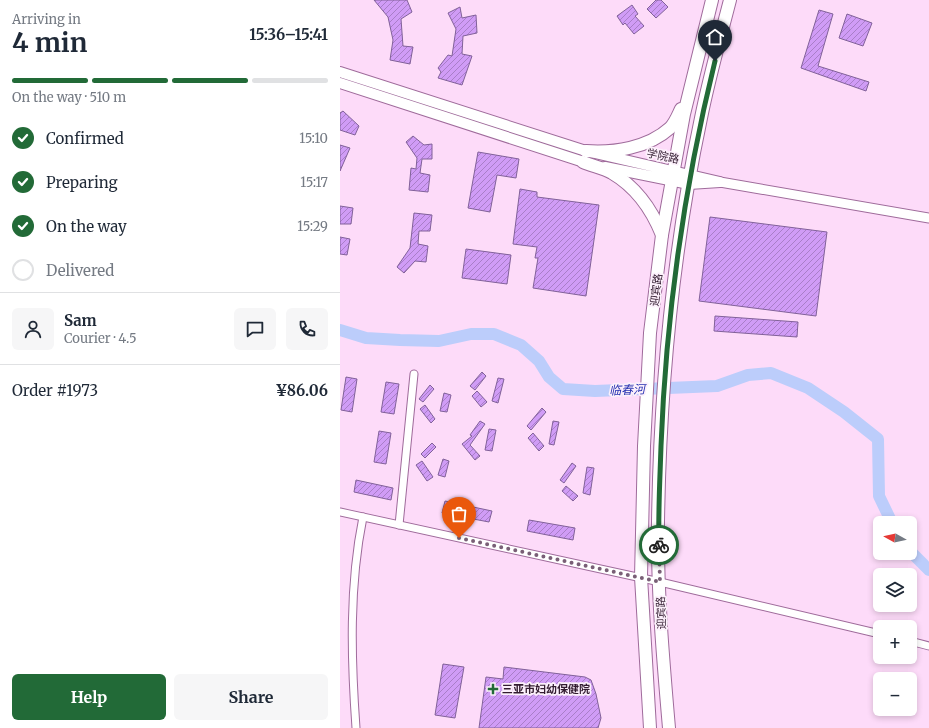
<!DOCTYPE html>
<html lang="en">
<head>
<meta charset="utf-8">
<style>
	:root { --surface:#fff; --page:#f6f6f7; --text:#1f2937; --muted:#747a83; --line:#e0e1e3; --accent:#226a37 }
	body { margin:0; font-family:Merriweather,"Noto Sans SC",serif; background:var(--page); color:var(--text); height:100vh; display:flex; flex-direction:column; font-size:15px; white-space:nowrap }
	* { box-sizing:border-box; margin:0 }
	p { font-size:13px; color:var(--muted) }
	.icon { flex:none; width:22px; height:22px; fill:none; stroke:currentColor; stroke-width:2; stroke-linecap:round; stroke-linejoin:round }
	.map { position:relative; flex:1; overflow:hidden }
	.panel { display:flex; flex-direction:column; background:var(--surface); width:340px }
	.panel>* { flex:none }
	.needle { width:26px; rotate:278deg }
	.fabs { position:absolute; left:533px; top:516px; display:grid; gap:8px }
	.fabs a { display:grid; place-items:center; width:44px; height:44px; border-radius:6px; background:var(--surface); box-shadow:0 2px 6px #0003; font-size:20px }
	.pin { position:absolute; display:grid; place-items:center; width:34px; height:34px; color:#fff; margin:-41px -17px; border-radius:50% 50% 50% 0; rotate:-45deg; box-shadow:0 0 4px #0007 }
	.pin .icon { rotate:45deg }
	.courier { position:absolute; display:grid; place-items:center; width:40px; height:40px; margin:-20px; border:3px solid #226a37; border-radius:50%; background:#fff; color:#222; box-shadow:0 1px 5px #0007 }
	.summary em { font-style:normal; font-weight:700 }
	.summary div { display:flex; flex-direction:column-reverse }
	.summary { display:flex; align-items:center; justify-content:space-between; height:68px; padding:0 12px }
	h1 { font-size:26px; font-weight:700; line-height:30px }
	.bar { display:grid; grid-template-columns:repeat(4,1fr); gap:6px 4px; align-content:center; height:48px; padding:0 12px }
	.bar i { height:5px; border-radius:3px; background:var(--line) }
	.bar .selected { background:var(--accent) }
	.bar p { grid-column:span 4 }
	.line { display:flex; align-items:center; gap:10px; padding:0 12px; border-top:1px solid var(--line) }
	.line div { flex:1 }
	.round { display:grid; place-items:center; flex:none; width:42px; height:42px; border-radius:6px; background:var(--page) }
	ol { padding:0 12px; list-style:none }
	li { display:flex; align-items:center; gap:12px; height:44px }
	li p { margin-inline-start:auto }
	li .icon { padding:4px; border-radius:50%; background:var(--accent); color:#fff; stroke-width:4 }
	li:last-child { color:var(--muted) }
	li i { width:22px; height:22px; border:2px solid var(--line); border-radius:50% }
	.button { display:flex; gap:8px; margin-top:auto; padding:8px 12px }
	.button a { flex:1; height:46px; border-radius:6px; background:var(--accent); color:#fff; font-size:16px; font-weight:700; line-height:46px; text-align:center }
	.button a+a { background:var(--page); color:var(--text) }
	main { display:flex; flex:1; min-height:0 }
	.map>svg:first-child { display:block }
</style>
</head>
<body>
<main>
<section class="panel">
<div class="summary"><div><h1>4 min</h1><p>Arriving in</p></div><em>15:36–15:41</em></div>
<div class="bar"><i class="selected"></i><i class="selected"></i><i class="selected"></i><i></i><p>On the way · 510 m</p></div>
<ol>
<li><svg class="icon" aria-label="check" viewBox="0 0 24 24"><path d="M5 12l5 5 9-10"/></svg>Confirmed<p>15:10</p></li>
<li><svg class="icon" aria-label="check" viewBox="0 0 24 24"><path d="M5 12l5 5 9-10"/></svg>Preparing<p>15:17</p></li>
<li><svg class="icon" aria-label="check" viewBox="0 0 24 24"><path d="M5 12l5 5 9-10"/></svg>On the way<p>15:29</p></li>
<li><i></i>Delivered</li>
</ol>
<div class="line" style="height:72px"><a class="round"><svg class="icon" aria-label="person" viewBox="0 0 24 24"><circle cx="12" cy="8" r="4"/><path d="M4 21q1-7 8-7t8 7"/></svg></a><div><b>Sam</b><p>Courier · 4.5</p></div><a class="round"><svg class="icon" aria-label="chat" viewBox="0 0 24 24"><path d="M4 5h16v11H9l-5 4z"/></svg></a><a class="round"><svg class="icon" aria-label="phone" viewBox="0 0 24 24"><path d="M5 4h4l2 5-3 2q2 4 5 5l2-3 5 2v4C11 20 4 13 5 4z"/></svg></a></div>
<div class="line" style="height:52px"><div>Order #1973</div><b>¥86.06</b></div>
<div class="button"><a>Help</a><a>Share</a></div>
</section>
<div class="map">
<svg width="589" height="728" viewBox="0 0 589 728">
	<defs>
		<pattern id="building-hatch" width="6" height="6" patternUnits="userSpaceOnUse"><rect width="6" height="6" fill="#d09cf6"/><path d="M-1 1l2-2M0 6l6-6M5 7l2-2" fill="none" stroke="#a97ec8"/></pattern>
	</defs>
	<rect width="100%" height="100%" fill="#fddbf9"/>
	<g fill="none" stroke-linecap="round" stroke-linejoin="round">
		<g stroke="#bccdfb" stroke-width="12">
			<path d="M0,330L26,338L60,340L99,341L131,334H154L181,345L199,361L209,377L223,389L255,391L377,386L408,375L431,373L468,388L504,412L538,439L539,496L552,523"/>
			<path d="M570,551L589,570"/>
		</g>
	</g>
	<g fill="url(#building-hatch)" stroke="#816199">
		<path d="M34,0H67L72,12L61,19L63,46L73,47L70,64L50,60L53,40L48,17Z"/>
		<path d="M316,0H321L328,7L316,18L307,9Z"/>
		<path d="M292,5L298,14L295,16L304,26L294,34L285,23L283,25L277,16Z"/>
		<path d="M120,7L122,18L136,15L137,33L123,36L122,54L132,56L122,85L98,78L101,72L98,68L108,55L112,56L116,29L108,13Z"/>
		<path d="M479,10L493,14L478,66L529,82L526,91L461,68Z"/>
		<path d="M507,14L532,23L523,46L499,38Z"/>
		<path d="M3,111L19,126L15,135L0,130V113Z"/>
		<path d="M73,136L84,145L92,144V159H82L80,173L90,175L88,192L69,190L71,168L76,169L77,158L66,142Z"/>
		<path d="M0,145L10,148L0,171Z"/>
		<path d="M138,152L179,159L176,178L157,175L150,212L128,208Z"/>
		<path d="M180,189L197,192V197L259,205L246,296L193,288L198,258H195L197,247L173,244Z"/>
		<path d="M0,206L13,208L11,224H0Z"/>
		<path d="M74,213L92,215L90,231H79L78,244L88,246L86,262L75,261L64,273L57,267L70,248Z"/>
		<path d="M370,217L487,232L476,316L359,301Z"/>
		<path d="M0,237L10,239L7,255L0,254Z"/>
		<path d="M126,249L171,255L167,284L122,278Z"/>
		<path d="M375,316L458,322L457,337L374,331Z"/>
		<path d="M142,372L146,376L135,390L130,386Z"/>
		<path d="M6,377L17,379L12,412L1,410Z"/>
		<path d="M158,378L164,379L158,403L152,401Z"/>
		<path d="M46,382L59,384L54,414L41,412Z"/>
		<path d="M90,385L94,389L83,402L79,399Z"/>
		<path d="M137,391L147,402L141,407L132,396Z"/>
		<path d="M104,393L111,395L107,412L100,411Z"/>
		<path d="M85,405L95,419L91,423L80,409Z"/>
		<path d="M202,408L206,412L191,430L187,426Z"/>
		<path d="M140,421L145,424L130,445L140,456L135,460L122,444L132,436L130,435Z"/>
		<path d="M213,421L219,422L214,445L209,444Z"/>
		<path d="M149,429L156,430L152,451L145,450Z"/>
		<path d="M39,431L51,433L46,464L34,462Z"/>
		<path d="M193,433L204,446L199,451L188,438Z"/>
		<path d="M92,443L96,447L85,458L81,454Z"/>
		<path d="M103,459L109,461L105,477L98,475Z"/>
		<path d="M82,461L93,477L87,481L76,465Z"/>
		<path d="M232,463L236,466L224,483L220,480Z"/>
		<path d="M247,467L254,468L250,495L243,493Z"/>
		<path d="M16,480L53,488L51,500L14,492Z"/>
		<path d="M226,486L238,496L233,501L222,491Z"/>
		<path d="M105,501L152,511L149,522L102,513Z"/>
		<path d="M189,520L235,528L233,540L187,531Z"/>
		<path d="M103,664L124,667L115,718L95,715Z"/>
		<path d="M164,667L245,677L251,680L256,694L261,718L258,728H139L146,677L163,679Z"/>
	</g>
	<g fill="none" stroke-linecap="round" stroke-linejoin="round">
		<defs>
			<g id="minor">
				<path d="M0,512L320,582L540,634"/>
				<path d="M59,525L74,374"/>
				<path d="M570,641L589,646"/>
				<path d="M16,728C11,658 9,586 23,517"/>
			</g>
			<path id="tertiary" d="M380,182L589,218"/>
			<g id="secondary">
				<path d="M0,72L246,151L380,182L349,184L265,167"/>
				<path d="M0,83L250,164"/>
			</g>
			<g id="trunk">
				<path d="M246,151C274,153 308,148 330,128C335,123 338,115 341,109"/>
				<path d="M243,162C252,166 264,168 272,173C296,187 312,210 322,235"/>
				<path d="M310,728L301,577L304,446L310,333L322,235L344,114L372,0"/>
				<path d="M329,728C323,659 317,590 318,522C320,387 333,250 361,118C369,78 380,39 390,0"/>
			</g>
		</defs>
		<use href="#minor" stroke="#9f6b9b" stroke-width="9"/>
		<use href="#tertiary" stroke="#9f6b9b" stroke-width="11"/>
		<use href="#secondary" stroke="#9f6b9b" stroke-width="12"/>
		<use href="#trunk" stroke="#9f6b9b" stroke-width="14"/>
		<use href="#minor" stroke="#fff" stroke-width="7"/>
		<use href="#tertiary" stroke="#fff" stroke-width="9"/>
		<use href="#secondary" stroke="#fff" stroke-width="10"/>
		<use href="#trunk" stroke="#fff" stroke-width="12"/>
	</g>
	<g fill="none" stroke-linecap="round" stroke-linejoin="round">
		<path stroke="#795f76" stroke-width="4" stroke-dasharray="0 7.2" d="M119,538L320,582L319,545"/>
		<path stroke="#226a37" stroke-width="5" d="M319,545C318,512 320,479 321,446C326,316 344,187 375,61"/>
	</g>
	<path fill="#226a37" stroke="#fcf0fb" stroke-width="1.5" d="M151 683h4v4h4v4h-4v4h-4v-4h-4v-4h4z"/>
	<g text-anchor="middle" stroke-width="3.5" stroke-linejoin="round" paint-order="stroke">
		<g font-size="11" fill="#321c30" stroke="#fcf0fb">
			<text transform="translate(323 156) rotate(12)" y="4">学院路</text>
			<text transform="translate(316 290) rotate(-83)" y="4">迎宾路</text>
			<text transform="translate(321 613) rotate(-92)" y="4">迎宾路</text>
		</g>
		<g font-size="11" font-weight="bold" fill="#321c30" stroke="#fcf0fb" text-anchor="start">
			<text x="162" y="693">三亚市妇幼保健院</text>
		</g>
		<g font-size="12" font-style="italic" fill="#2430b0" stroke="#fcf0fb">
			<text transform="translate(287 390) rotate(-2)" y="4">临春河</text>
		</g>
	</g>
</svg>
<div class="fabs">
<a><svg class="needle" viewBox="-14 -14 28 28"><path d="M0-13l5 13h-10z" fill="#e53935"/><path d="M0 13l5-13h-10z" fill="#747a83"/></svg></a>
<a><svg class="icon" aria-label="layers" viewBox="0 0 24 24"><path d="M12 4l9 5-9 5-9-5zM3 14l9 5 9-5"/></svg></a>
<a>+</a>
<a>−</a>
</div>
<div class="pin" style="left:119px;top:538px;background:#ea580c"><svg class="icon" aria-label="bag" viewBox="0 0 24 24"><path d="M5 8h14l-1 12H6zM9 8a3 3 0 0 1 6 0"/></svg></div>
<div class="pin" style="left:375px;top:61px;background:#1f2937"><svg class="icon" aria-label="home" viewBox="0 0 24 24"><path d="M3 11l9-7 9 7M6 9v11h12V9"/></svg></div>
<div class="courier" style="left:319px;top:545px"><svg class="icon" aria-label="bike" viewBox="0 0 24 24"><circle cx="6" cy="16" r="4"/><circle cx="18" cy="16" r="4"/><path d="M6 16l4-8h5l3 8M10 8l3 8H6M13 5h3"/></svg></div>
</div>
</main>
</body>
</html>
